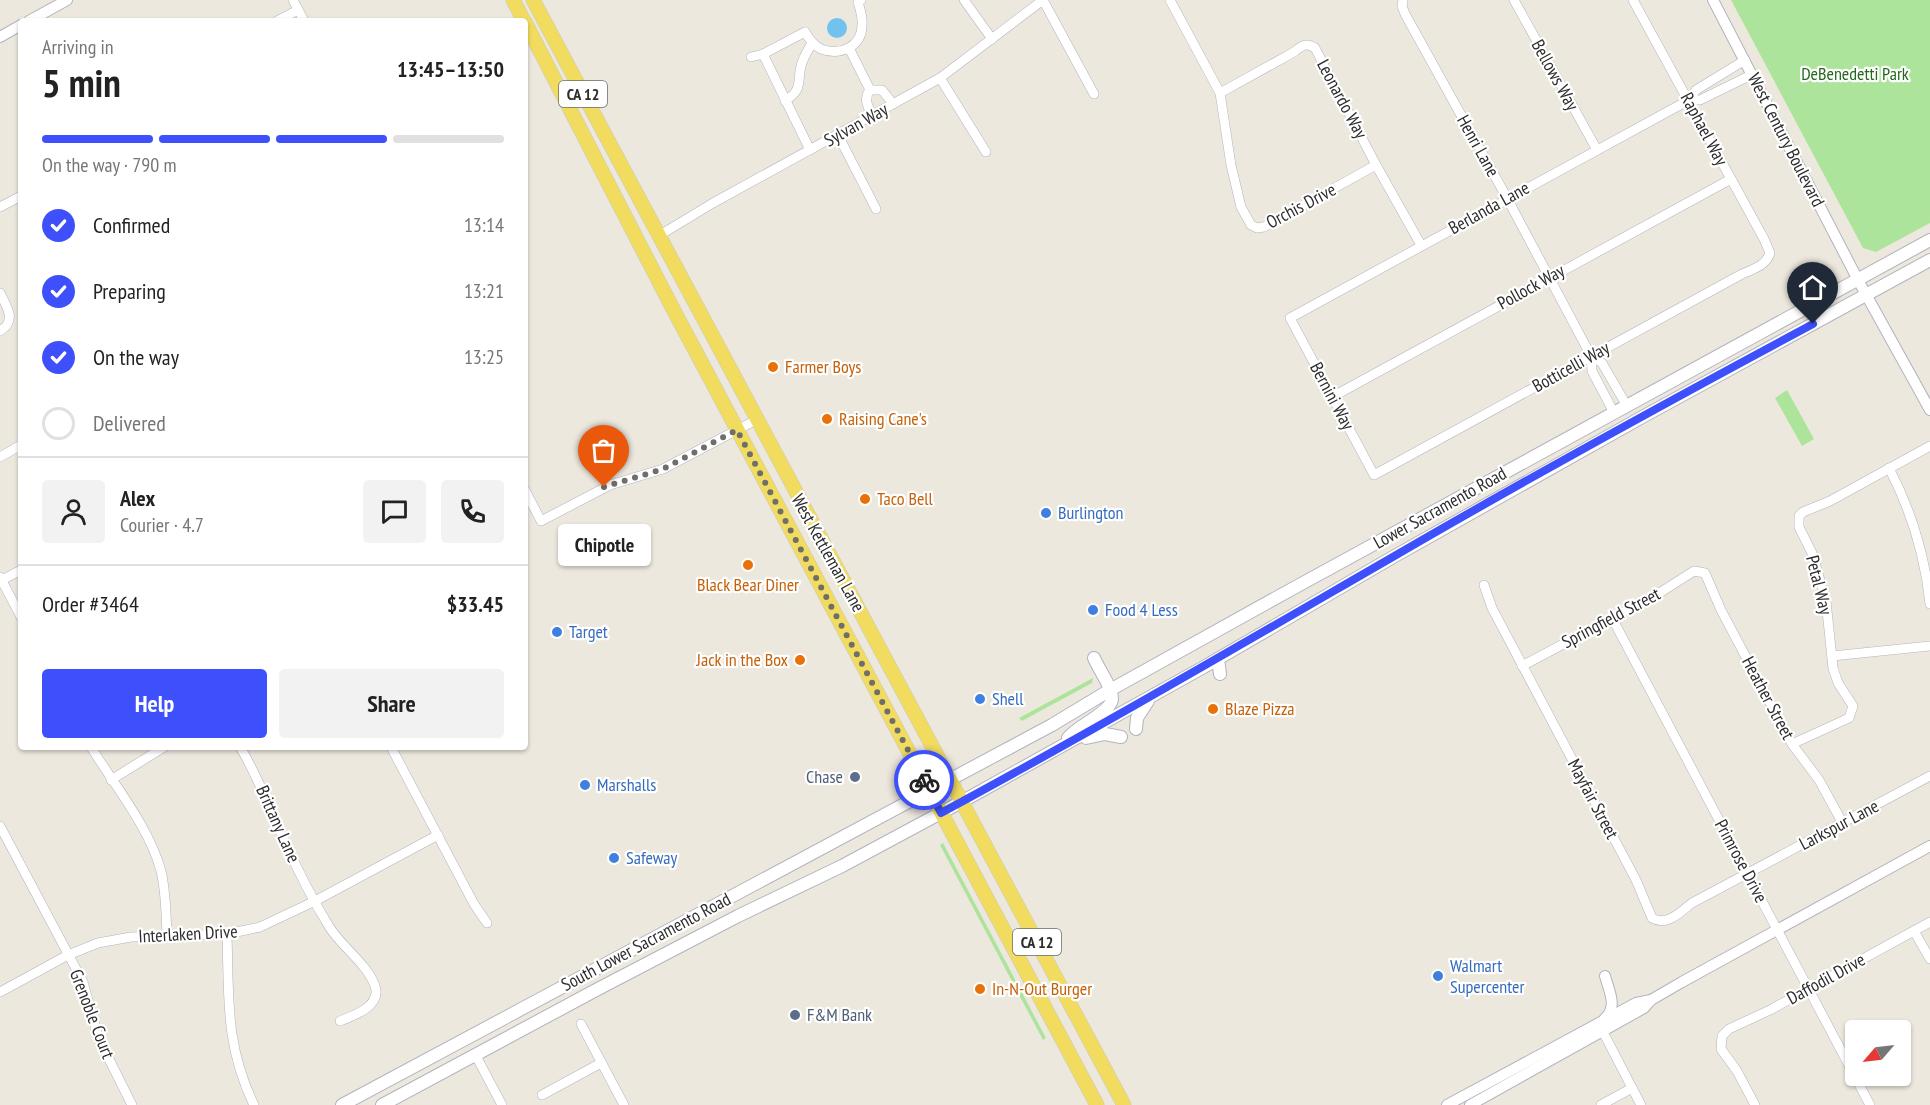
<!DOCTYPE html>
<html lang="en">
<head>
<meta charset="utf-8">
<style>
	:root { --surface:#fff; --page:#f2f2f2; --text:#222; --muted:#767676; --line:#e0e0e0; --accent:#3e50fb }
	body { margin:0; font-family:"PT Sans Narrow",sans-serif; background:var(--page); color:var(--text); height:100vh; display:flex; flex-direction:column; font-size:22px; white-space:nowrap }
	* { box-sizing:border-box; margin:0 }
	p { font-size:20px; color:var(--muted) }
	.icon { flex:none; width:33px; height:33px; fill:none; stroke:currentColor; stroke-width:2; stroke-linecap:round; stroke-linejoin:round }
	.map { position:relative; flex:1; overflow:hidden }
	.sheet { position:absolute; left:18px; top:18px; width:510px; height:732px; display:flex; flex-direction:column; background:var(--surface); border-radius:6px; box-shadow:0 2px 4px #0004 }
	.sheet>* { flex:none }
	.needle { width:39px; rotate:242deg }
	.buttons { position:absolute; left:1845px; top:1020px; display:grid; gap:12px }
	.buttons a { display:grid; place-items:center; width:66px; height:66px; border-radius:6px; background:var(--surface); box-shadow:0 2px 4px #0004; font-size:30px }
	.pin { position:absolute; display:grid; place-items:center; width:51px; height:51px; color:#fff; margin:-62px -26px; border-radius:50% 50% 50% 0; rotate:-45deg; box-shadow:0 0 6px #0007 }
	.pin .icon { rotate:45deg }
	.courier { position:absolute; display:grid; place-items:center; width:60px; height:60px; margin:-30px; border:4px solid #3e50fb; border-radius:50%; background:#fff; color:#222; box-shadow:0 2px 8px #0007 }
	.bubble { position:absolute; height:42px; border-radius:6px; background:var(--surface); box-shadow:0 2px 4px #0004; font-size:20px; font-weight:800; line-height:42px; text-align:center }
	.overview em { font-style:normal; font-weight:800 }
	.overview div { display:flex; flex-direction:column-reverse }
	.overview { display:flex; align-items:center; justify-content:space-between; height:102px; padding:0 24px }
	h1 { font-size:39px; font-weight:800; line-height:45px }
	.bar { display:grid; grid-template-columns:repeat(4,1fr); gap:9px 6px; align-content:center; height:72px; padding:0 24px }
	.bar i { height:8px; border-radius:4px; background:var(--line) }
	.bar .current { background:var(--accent) }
	.bar p { grid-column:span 4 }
	.line { display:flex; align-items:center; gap:15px; padding:0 24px; border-top:2px solid var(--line) }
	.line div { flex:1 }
	.round { display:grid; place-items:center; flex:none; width:63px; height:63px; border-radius:6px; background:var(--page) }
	ol { padding:0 24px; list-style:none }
	li { display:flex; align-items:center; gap:18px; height:66px }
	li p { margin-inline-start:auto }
	li .icon { padding:6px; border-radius:50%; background:var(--accent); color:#fff; stroke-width:4 }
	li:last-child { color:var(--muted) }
	li i { width:33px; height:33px; border:3px solid var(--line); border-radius:50% }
	.primary-button { display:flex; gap:12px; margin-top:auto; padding:12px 24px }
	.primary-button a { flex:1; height:69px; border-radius:6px; background:var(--accent); color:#fff; font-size:24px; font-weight:800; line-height:69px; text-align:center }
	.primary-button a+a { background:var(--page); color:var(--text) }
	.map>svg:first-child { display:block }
</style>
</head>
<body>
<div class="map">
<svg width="1930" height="1105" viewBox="0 0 1930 1105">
	<rect width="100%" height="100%" fill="#ede8de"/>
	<g fill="#ade49b">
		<path d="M1731,0H1930V223L1876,252L1863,248Z"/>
		<path d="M1787,390L1814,439L1802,446L1775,398Z"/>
		<path d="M1093,678L1092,683L1022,721L1019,718Z"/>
		<path d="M943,843L1046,1038L1043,1040L940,845Z"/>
	</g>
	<circle fill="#71c2ef" cx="837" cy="28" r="10"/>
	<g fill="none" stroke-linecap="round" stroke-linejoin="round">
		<defs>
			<g id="minor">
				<path d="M293,0L304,21"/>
				<path d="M964,0L992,39"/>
				<path d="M1043,0L1094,94"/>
				<path d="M1170,0L1220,93L1231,165L1241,207L1251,225L1257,228L1264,227L1376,165"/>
				<path d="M1403,0L1402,6L1405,14L1507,198L1591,356L1592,371L1614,413"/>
				<path d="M1514,0L1597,150"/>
				<path d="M1633,0L1764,239L1770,253C1766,266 1753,269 1742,274L1374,475L1290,318L1689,100H1700L1753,74"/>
				<path d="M277,21L298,10"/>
				<path d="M849,48L870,90C863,99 868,106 872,116"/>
				<path d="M763,54L810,150"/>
				<path d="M751,57L763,54L805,32C809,39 813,45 821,49C840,56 862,47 862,25C863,17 860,9 858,2L861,0"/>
				<path d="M940,78L986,152"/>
				<path d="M870,90H882L893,104"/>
				<path d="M1220,93L1294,52C1301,46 1306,42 1315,48L1376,165L1421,245"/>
				<path d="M1689,100L1696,90L1745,60"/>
				<path d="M785,101C803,89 797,84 801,66C803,58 808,50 812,43"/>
				<path d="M838,135L876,209"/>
				<path d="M0,207L21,196"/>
				<path d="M660,235L713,203L940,78L1043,0"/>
				<path d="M0,293C7,307 17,321 0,331"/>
				<path d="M1591,356L1602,363L1627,406"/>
				<path d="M1332,397L1731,179"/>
				<path d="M0,457L21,445"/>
				<path d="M1889,468C1912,512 1925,556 1930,604"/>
				<path d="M525,490L541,521L610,485L663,469L756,420"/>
				<path d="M0,577L21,617"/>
				<path d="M2,580L21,570"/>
				<path d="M1484,585L1492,608L1636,880L1652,918C1667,927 1680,912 1692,903L1930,776"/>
				<path d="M1612,618L1870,1105"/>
				<path d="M1832,656L1930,646"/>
				<path d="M1522,666L1661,592L1694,571L1705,573L1721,610L1792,744L1819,780L1842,822"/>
				<path d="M1792,744L1849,718L1853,706L1838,683L1833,668L1826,601L1812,553L1799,527V516L1803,512L1830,501L1930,446"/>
				<path d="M91,747C115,786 149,827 161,871C166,892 166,914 167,935"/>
				<path d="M240,747C258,776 269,808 283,838C297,869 312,899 330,928C341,946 372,968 376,990C378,1008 352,1016 340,1021"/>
				<path d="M391,747L474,904L487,923"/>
				<path d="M111,780L164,747"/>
				<path d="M0,826L83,982L98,1037L132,1105"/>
				<path d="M1914,931L1930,959"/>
				<path d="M227,934C229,998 225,1045 254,1105"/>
				<path d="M0,992L68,955L98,943L131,937L227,934L260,927L315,901L438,835"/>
				<path d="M581,1024L624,1105"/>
				<path d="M1603,1032L1641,1105"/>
				<path d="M475,1054L502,1105"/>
				<path d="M542,1095L601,1063"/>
				<path d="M1601,1105L1632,1088"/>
				<path d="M1755,1105L1737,1071L1721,1049L1722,1036L1729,1029L1770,1010L1930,922"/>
			</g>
			<g id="tertiary">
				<path d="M1713,0L1858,280L1930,410"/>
				<path d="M29,21L67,0"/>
				<path d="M0,37L21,25"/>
				<path d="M1605,976C1609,991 1618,1007 1605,1018"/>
				<path d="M1447,1105L1636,1003L1651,1000"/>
				<path d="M1470,1105L1644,1008L1651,1000L1682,982L1930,846"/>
			</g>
			<g id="secondary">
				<path d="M1218,659L1220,674"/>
				<path d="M1136,729L1137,718L1148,701"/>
				<path d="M1068,738C1077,725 1114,712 1112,697C1111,685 1099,670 1094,658"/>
				<path d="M1086,738L1105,734L1121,737"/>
				<path d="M342,1105L1052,725L1110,690L1292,589L1930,240"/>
				<path d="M382,1105L596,990L738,916L842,866L963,801L1202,668L1393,557L1644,416L1930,260"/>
			</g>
			<g id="primary">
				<path d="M513,0L524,21"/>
				<path d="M533,0L1124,1105"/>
				<path d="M525,22L673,309L1097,1105"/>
			</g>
		</defs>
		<use href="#minor" stroke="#b2b3bf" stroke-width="10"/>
		<use href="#tertiary" stroke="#b2b3bf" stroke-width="12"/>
		<use href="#secondary" stroke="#b2b3bf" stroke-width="14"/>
		<use href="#primary" stroke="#c8c8c8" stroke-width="15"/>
		<use href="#minor" stroke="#fff" stroke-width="9"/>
		<use href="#tertiary" stroke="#fff" stroke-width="10"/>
		<use href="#secondary" stroke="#fff" stroke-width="12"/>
		<use href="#primary" stroke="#f1dc5f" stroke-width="14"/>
	</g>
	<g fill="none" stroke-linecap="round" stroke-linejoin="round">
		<path stroke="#706e6a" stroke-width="6" stroke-dasharray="0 10.8" d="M604,487L663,469L737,430L924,780"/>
		<path stroke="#3e50fb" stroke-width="8" d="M924,780L941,813C1093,731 1242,644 1391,558C1530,477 1671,400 1813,324"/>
	</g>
	<g fill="#e8710a" stroke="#fff" stroke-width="2">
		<circle cx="773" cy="367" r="6"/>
		<circle cx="827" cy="419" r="6"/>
		<circle cx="865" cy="499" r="6"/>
		<circle cx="748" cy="565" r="6"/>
		<circle cx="800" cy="660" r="6"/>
		<circle cx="1213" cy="709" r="6"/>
		<circle cx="980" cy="989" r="6"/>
	</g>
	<g fill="#3f7fe0" stroke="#fff" stroke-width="2">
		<circle cx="1046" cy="513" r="6"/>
		<circle cx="1093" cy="610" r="6"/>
		<circle cx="557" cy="632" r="6"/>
		<circle cx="980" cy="699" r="6"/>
		<circle cx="585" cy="785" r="6"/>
		<circle cx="614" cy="858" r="6"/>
		<circle cx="1438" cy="976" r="6"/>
	</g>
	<g fill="#5c6f8a" stroke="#fff" stroke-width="2">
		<circle cx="855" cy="777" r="6"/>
		<circle cx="795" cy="1015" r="6"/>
	</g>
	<g text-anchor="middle" stroke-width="4.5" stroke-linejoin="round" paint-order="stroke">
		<g fill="#fff" stroke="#6b6b6b" stroke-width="1.5">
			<rect x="559" y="81" width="48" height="26" rx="4.5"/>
			<rect x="1013" y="929" width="48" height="26" rx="4.5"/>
		</g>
		<g font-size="16" font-weight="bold" fill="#2c2c2c">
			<text x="583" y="100">CA 12</text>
			<text x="1037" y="948">CA 12</text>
		</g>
		<g font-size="18" fill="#246a1a" stroke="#fff">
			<text x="1855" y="80">DeBenedetti Park</text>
		</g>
		<g font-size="18" fill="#2c2c2c" stroke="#fff">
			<text transform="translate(1555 75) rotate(61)" y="6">Bellows Way</text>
			<text transform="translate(1342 99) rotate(62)" y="6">Leonardo Way</text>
			<text transform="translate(856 125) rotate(-29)" y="6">Sylvan Way</text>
			<text transform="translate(1704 129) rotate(62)" y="6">Raphael Way</text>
			<text transform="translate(1786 140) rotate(63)" y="6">West Century Boulevard</text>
			<text transform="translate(1478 146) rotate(61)" y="6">Henri Lane</text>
			<text transform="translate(1301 206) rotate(-28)" y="6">Orchis Drive</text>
			<text transform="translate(1489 208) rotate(-29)" y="6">Berlanda Lane</text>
			<text transform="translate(1531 287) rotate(-29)" y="6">Pollock Way</text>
			<text transform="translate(1571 367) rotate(-29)" y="6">Botticelli Way</text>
			<text transform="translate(1332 396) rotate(62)" y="6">Bernini Way</text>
			<text transform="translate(1440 508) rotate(-29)" y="6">Lower Sacramento Road</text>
			<text transform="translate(828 553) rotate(61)" y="6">West Kettleman Lane</text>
			<text transform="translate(1819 585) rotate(76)" y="6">Petal Way</text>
			<text transform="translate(1611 618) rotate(-28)" y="6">Springfield Street</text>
			<text transform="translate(1768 698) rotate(62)" y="6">Heather Street</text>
			<text transform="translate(1593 799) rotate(62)" y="6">Mayfair Street</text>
			<text transform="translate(278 824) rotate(66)" y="6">Brittany Lane</text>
			<text transform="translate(1839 825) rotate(-28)" y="6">Larkspur Lane</text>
			<text transform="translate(1741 861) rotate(62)" y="6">Primrose Drive</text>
			<text transform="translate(188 934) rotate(-3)" y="6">Interlaken Drive</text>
			<text transform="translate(646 942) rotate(-28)" y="6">South Lower Sacramento Road</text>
			<text transform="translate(1826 979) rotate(-29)" y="6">Daffodil Drive</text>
			<text transform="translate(92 1014) rotate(69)" y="6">Grenoble Court</text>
		</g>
		<g font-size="18" fill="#c56008" stroke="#fff" text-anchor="start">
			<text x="785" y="373">Farmer Boys</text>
			<text x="839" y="425">Raising Cane's</text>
			<text x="877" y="505">Taco Bell</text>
			<text x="748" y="591" text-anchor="middle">Black Bear Diner</text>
			<text x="788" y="666" text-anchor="end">Jack in the Box</text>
			<text x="1225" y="715">Blaze Pizza</text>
			<text x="992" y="995">In-N-Out Burger</text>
		</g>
		<g font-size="18" fill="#366cbe" stroke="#fff" text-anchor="start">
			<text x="1058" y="519">Burlington</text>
			<text x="1105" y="616">Food 4 Less</text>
			<text x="569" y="638">Target</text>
			<text x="992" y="705">Shell</text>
			<text x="597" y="791">Marshalls</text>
			<text x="626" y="864">Safeway</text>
			<text x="1450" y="972">Walmart<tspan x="1450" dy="21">Supercenter</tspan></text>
		</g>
		<g font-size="18" fill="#4e5e75" stroke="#fff" text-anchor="end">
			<text x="843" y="783">Chase</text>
			<text x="807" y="1021" text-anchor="start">F&amp;M Bank</text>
		</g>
	</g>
</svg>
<div class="buttons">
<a><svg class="needle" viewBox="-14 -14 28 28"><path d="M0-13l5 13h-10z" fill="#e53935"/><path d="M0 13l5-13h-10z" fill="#767676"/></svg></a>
</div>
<div class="pin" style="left:604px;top:487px;background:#ea580c"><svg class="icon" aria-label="bag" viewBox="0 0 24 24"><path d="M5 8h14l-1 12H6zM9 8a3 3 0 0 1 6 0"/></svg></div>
<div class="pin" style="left:1813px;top:324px;background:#1f2937"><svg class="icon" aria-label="home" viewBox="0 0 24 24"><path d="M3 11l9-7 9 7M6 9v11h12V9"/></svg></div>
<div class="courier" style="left:924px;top:780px"><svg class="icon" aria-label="bike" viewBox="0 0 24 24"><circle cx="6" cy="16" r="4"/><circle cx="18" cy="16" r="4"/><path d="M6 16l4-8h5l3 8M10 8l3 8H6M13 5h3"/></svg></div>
<div class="bubble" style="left:558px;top:524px;width:93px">Chipotle</div>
<section class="sheet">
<div class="overview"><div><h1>5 min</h1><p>Arriving in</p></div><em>13:45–13:50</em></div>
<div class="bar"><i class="current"></i><i class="current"></i><i class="current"></i><i></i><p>On the way · 790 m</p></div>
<ol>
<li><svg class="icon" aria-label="check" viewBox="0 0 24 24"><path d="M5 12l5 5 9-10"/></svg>Confirmed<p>13:14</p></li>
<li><svg class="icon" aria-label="check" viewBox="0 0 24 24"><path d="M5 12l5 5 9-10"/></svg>Preparing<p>13:21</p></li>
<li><svg class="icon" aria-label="check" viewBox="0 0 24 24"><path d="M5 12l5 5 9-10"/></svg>On the way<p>13:25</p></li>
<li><i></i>Delivered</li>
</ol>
<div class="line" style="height:108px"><a class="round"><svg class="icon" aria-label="person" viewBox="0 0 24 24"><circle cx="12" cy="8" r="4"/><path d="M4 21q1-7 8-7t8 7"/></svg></a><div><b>Alex</b><p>Courier · 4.7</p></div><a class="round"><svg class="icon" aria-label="chat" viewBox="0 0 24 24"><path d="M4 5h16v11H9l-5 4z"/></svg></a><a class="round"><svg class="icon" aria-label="phone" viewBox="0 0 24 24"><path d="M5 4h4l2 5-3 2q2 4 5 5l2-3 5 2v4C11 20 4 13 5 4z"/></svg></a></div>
<div class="line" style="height:78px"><div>Order #3464</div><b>$33.45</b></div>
<div class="primary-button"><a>Help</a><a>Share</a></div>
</section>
</div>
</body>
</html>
